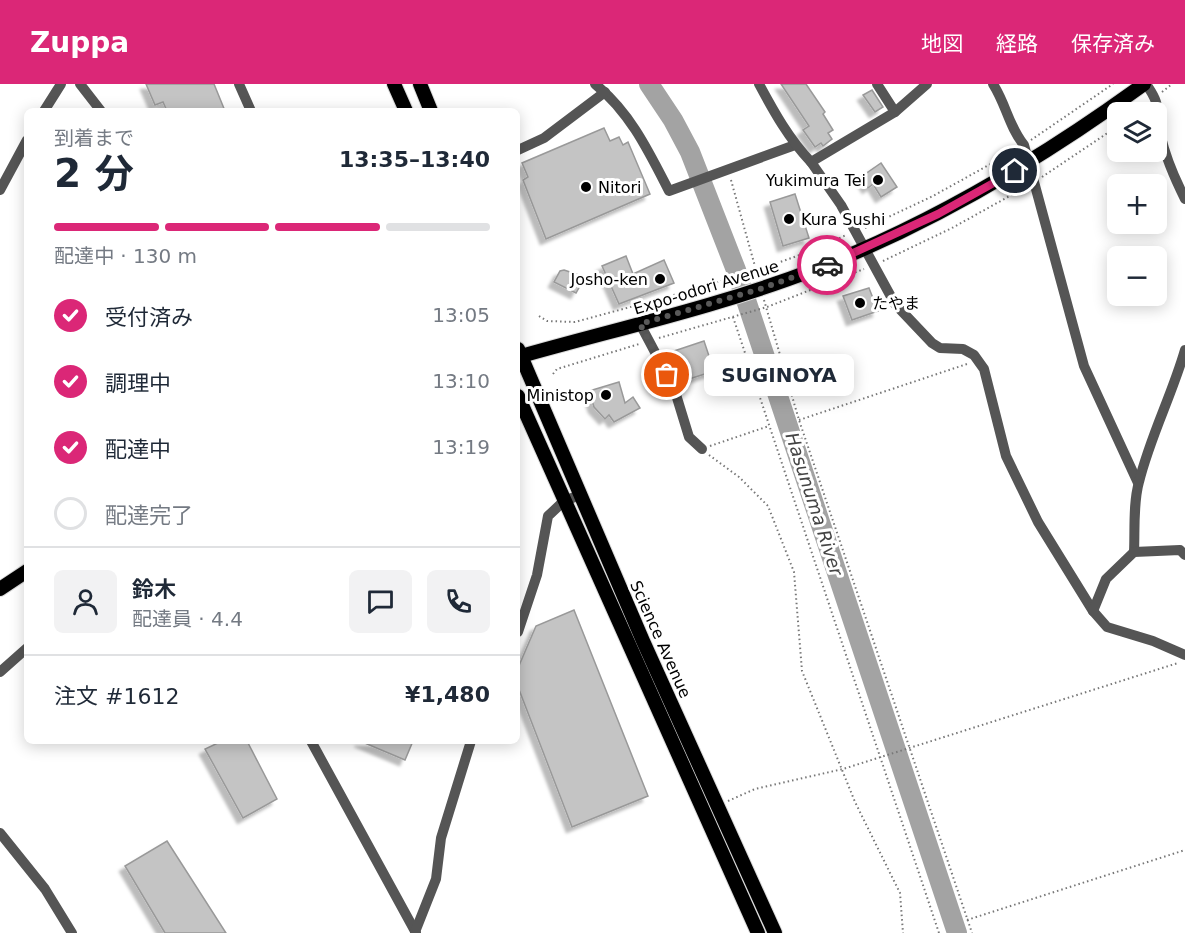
<!DOCTYPE html>
<html lang="ja">
<head>
<meta charset="utf-8">
<style>
	:root { --surface:#fff; --page:#f2f2f3; --text:#1f2937; --muted:#747a83; --line:#e0e1e3; --accent:#db2777 }
	body { margin:0; font-family:"DejaVu Sans","Noto Sans JP",sans-serif; background:var(--page); color:var(--text); height:100vh; display:flex; flex-direction:column; font-size:22px; white-space:nowrap }
	* { box-sizing:border-box; margin:0 }
	p { font-size:20px; color:var(--muted) }
	.icon { flex:none; width:33px; height:33px; fill:none; stroke:currentColor; stroke-width:2; stroke-linecap:round; stroke-linejoin:round }
	.map { position:relative; flex:1; overflow:hidden }
	.side { position:absolute; left:24px; top:24px; width:496px; height:636px; display:flex; flex-direction:column; background:var(--surface); border-radius:9px; box-shadow:0 3px 15px #0003 }
	.side>* { flex:none }
	.fabs { position:absolute; left:1107px; top:18px; display:grid; gap:12px }
	.fabs a { display:grid; place-items:center; width:60px; height:60px; border-radius:9px; background:var(--surface); box-shadow:0 3px 15px #0003; font-size:30px }
	.pin { position:absolute; display:grid; place-items:center; width:51px; height:51px; color:#fff; margin:-26px; border:3px solid #fff; border-radius:50%; box-shadow:0 2px 6px #0007 }
	.courier { position:absolute; display:grid; place-items:center; width:60px; height:60px; margin:-30px; border:4px solid #db2777; border-radius:50%; background:#fff; color:#222; box-shadow:0 2px 8px #0007 }
	.bubble { position:absolute; height:42px; border-radius:9px; background:var(--surface); box-shadow:0 3px 15px #0003; font-size:20px; font-weight:700; line-height:42px; text-align:center }
	.overview em { font-style:normal; font-weight:700 }
	.overview div { display:flex; flex-direction:column-reverse }
	.overview { display:flex; align-items:center; justify-content:space-between; height:102px; padding:0 30px }
	h1 { font-size:39px; font-weight:700; line-height:45px }
	.bar { display:grid; grid-template-columns:repeat(4,1fr); gap:9px 6px; align-content:center; height:72px; padding:0 30px }
	.bar i { height:8px; border-radius:4px; background:var(--line) }
	.bar .selected { background:var(--accent) }
	.bar p { grid-column:span 4 }
	.line { display:flex; align-items:center; gap:15px; padding:0 30px; border-top:2px solid var(--line) }
	.line div { flex:1 }
	.round { display:grid; place-items:center; flex:none; width:63px; height:63px; border-radius:9px; background:var(--page) }
	ol { padding:0 30px; list-style:none }
	li { display:flex; align-items:center; gap:18px; height:66px }
	li p { margin-inline-start:auto }
	li .icon { padding:6px; border-radius:50%; background:var(--accent); color:#fff; stroke-width:4 }
	li:last-child { color:var(--muted) }
	li i { width:33px; height:33px; border:3px solid var(--line); border-radius:50% }
	header { display:flex; align-items:center; gap:36px; box-sizing:border-box; height:84px; padding:0 30px; background:var(--accent); color:#fff }
	header strong { font-size:28px }
	nav { display:flex; gap:33px; margin-inline-start:auto; font-size:21px }
	.map>svg:first-child { display:block }
</style>
</head>
<body>
<header>
<strong>Zuppa</strong>
<nav><a>地図</a><a>経路</a><a>保存済み</a></nav>
</header>
<div class="map">
<svg width="1185" height="849" viewBox="0 0 1185 849">
	<defs>
		<filter id="shadow"><feDropShadow dx="-5.5" dy="5.5" stdDeviation="1.5" flood-color="#0004"/></filter>
	</defs>
	<rect width="100%" height="100%" fill="#fff"/>
	<g fill="none" stroke-linecap="round" stroke-linejoin="round">
		<path stroke="#a3a3a3" stroke-width="20" d="M649,0L673,36L690,68L736,186L957,849"/>
	</g>
	<g fill="#c4c4c4" stroke="#999" stroke-width="1.5" filter="url(#shadow)">
		<path d="M146,0H214L225,27H167L163,18L155,21Z"/>
		<path d="M781,0H806L825,28L823,30L833,46L828,49L832,55L823,62L821,59L815,63L803,46L809,42Z"/>
		<path d="M872,6L883,23L875,28L863,11Z"/>
		<path d="M604,44L610,57L619,53L623,61L628,58L650,110L546,155L523,96L528,93L522,79Z"/>
		<path d="M881,79L897,103L881,113L873,100L868,104L861,93Z"/>
		<path d="M795,110L809,154L783,162L770,118Z"/>
		<path d="M626,172L633,190L664,176L674,199L619,220L602,182Z"/>
		<path d="M564,186L585,193L576,209L554,198L560,187Z"/>
		<path d="M869,204L878,227L852,236L843,212Z"/>
		<path d="M704,257L714,287L686,296L684,293L680,295L671,268Z"/>
		<path d="M619,298L625,319L633,313L640,324L614,338L609,331L605,335L594,323L589,307Z"/>
		<path d="M574,526L648,712L572,743L518,603V584L536,542Z"/>
		<path d="M222,657H247L277,715L243,734L205,665Z"/>
		<path d="M360,657H413L405,676Z"/>
		<path d="M167,757L226,849H165L125,782Z"/>
	</g>
	<g fill="none" stroke-linecap="round" stroke-linejoin="round">
		<defs>
			<g id="major">
				<path d="M394,0L406,27"/>
				<path d="M420,0L431,27"/>
				<path d="M518,265L643,557L775,849"/>
				<path d="M518,273C616,245 717,223 813,186C932,140 1041,75 1144,0"/>
				<path d="M518,312L758,849"/>
				<path d="M0,505L27,487"/>
			</g>
		</defs>
		<use href="#major" stroke="#dbdbdb" stroke-width="16"/>
		<g stroke="#777" stroke-width="2" stroke-dasharray="1.5 3" stroke-linecap="butt">
			<path d="M1162,8L1172,0"/>
			<path d="M1136,28L1146,21"/>
			<path d="M1031,56L1113,0"/>
			<path d="M1042,93L1118,42"/>
			<path d="M731,96L756,186"/>
			<path d="M865,144L933,112L1014,67"/>
			<path d="M883,177L952,144L1024,104"/>
			<path d="M764,216L799,336L972,849"/>
			<path d="M539,232L547,237L575,238L660,215L752,188L814,166L846,151"/>
			<path d="M733,233L939,849"/>
			<path d="M659,254L767,223L864,185"/>
			<path d="M553,290L557,285L639,260"/>
			<path d="M799,336L967,280"/>
			<path d="M710,362L769,342"/>
			<path d="M709,371L739,393L768,422L794,488L802,587L855,718L900,809L903,849"/>
			<path d="M728,717L755,705L843,685L1178,579"/>
			<path d="M967,836L1185,766"/>
		</g>
		<g stroke="#555" stroke-width="10">
			<path d="M80,0L101,27"/>
			<path d="M239,0L251,27"/>
			<path d="M595,0C630,28 649,68 669,107L795,61"/>
			<path d="M759,0C774,28 789,55 811,78L895,28L927,0"/>
			<path d="M877,0L895,28"/>
			<path d="M993,0C1006,20 1009,43 1024,61L1084,282L1138,399"/>
			<path d="M1146,0C1164,25 1154,27 1161,53C1166,75 1175,95 1185,115"/>
			<path d="M44,27L61,0"/>
			<path d="M518,66L544,54L605,8"/>
			<path d="M811,78L841,121L895,220L932,259L940,264L963,265L974,271L984,285L1006,372L1038,438L1093,527L1107,543L1153,557L1185,571"/>
			<path d="M0,106L27,56"/>
			<path d="M640,240L674,304L689,353L702,365"/>
			<path d="M1134,468C1135,446 1133,419 1139,398C1150,353 1172,311 1185,266"/>
			<path d="M1093,527L1106,495L1134,468L1180,466L1185,471"/>
			<path d="M518,548L537,491L548,432L564,417L580,411"/>
			<path d="M0,588L27,564"/>
			<path d="M311,657L416,849"/>
			<path d="M0,749L45,805L72,849"/>
			<path d="M415,848L436,795L441,754L471,657"/>
		</g>
		<use href="#major" stroke="#000" stroke-width="14"/>
	</g>
	<g fill="none" stroke-linecap="round" stroke-linejoin="round">
		<path stroke="#595959" stroke-width="6" stroke-dasharray="0 10.8" d="M667,291L640,240L760,205L827,181"/>
		<path stroke="#db2777" stroke-width="8" d="M827,181L938,130L1015,87"/>
	</g>
	<g fill="#000" stroke="#fff" stroke-width="2">
		<circle cx="878" cy="96" r="6"/>
		<circle cx="586" cy="103" r="6"/>
		<circle cx="789" cy="135" r="6"/>
		<circle cx="660" cy="195" r="6"/>
		<circle cx="860" cy="219" r="6"/>
		<circle cx="606" cy="311" r="6"/>
	</g>
	<g text-anchor="middle" stroke-width="6" stroke-linejoin="round" paint-order="stroke">
		<g font-size="16" fill="#000" stroke="#fff" text-anchor="end">
			<text x="866" y="102">Yukimura Tei</text>
			<text x="598" y="109" text-anchor="start">Nitori</text>
			<text x="801" y="141" text-anchor="start">Kura Sushi</text>
			<text x="648" y="201">Josho-ken</text>
			<text x="872" y="225" text-anchor="start">たやま</text>
			<text x="594" y="317">Ministop</text>
		</g>
		<g font-size="16" fill="#000" stroke="#fff">
			<text transform="translate(706 203) rotate(-17)" y="6">Expo-odori Avenue</text>
			<text transform="translate(661 555) rotate(66)" y="6">Science Avenue</text>
		</g>
		<g font-size="18" font-style="italic" fill="#444" stroke="#fff">
			<text transform="translate(814 420) rotate(72)" y="6">Hasunuma River</text>
		</g>
	</g>
</svg>
<div class="fabs">
<a><svg class="icon" aria-label="layers" viewBox="0 0 24 24"><path d="M12 4l9 5-9 5-9-5zM3 14l9 5 9-5"/></svg></a>
<a>+</a>
<a>−</a>
</div>
<div class="pin" style="left:667px;top:291px;background:#ea580c"><svg class="icon" aria-label="bag" viewBox="0 0 24 24"><path d="M5 8h14l-1 12H6zM9 8a3 3 0 0 1 6 0"/></svg></div>
<div class="pin" style="left:1015px;top:87px;background:#1f2937"><svg class="icon" aria-label="home" viewBox="0 0 24 24"><path d="M3 11l9-7 9 7M6 9v11h12V9"/></svg></div>
<div class="courier" style="left:827px;top:181px"><svg class="icon" aria-label="car" viewBox="0 0 24 24"><path d="M5 17H2v-5l4-1 3-4h7l3 4 3 1v5h-3M9 17h6M6 11h13"/><circle cx="7" cy="17" r="2"/><circle cx="17" cy="17" r="2"/></svg></div>
<div class="bubble" style="left:704px;top:270px;width:150px">SUGINOYA</div>
<section class="side">
<div class="overview"><div><h1>2 分</h1><p>到着まで</p></div><em>13:35–13:40</em></div>
<div class="bar"><i class="selected"></i><i class="selected"></i><i class="selected"></i><i></i><p>配達中 · 130 m</p></div>
<ol>
<li><svg class="icon" aria-label="check" viewBox="0 0 24 24"><path d="M5 12l5 5 9-10"/></svg>受付済み<p>13:05</p></li>
<li><svg class="icon" aria-label="check" viewBox="0 0 24 24"><path d="M5 12l5 5 9-10"/></svg>調理中<p>13:10</p></li>
<li><svg class="icon" aria-label="check" viewBox="0 0 24 24"><path d="M5 12l5 5 9-10"/></svg>配達中<p>13:19</p></li>
<li><i></i>配達完了</li>
</ol>
<div class="line" style="height:108px"><a class="round"><svg class="icon" aria-label="person" viewBox="0 0 24 24"><circle cx="12" cy="8" r="4"/><path d="M4 21q1-7 8-7t8 7"/></svg></a><div><b>鈴木</b><p>配達員 · 4.4</p></div><a class="round"><svg class="icon" aria-label="chat" viewBox="0 0 24 24"><path d="M4 5h16v11H9l-5 4z"/></svg></a><a class="round"><svg class="icon" aria-label="phone" viewBox="0 0 24 24"><path d="M5 4h4l2 5-3 2q2 4 5 5l2-3 5 2v4C11 20 4 13 5 4z"/></svg></a></div>
<div class="line" style="height:78px"><div>注文 #1612</div><b>¥1,480</b></div>
</section>
</div>
</body>
</html>
